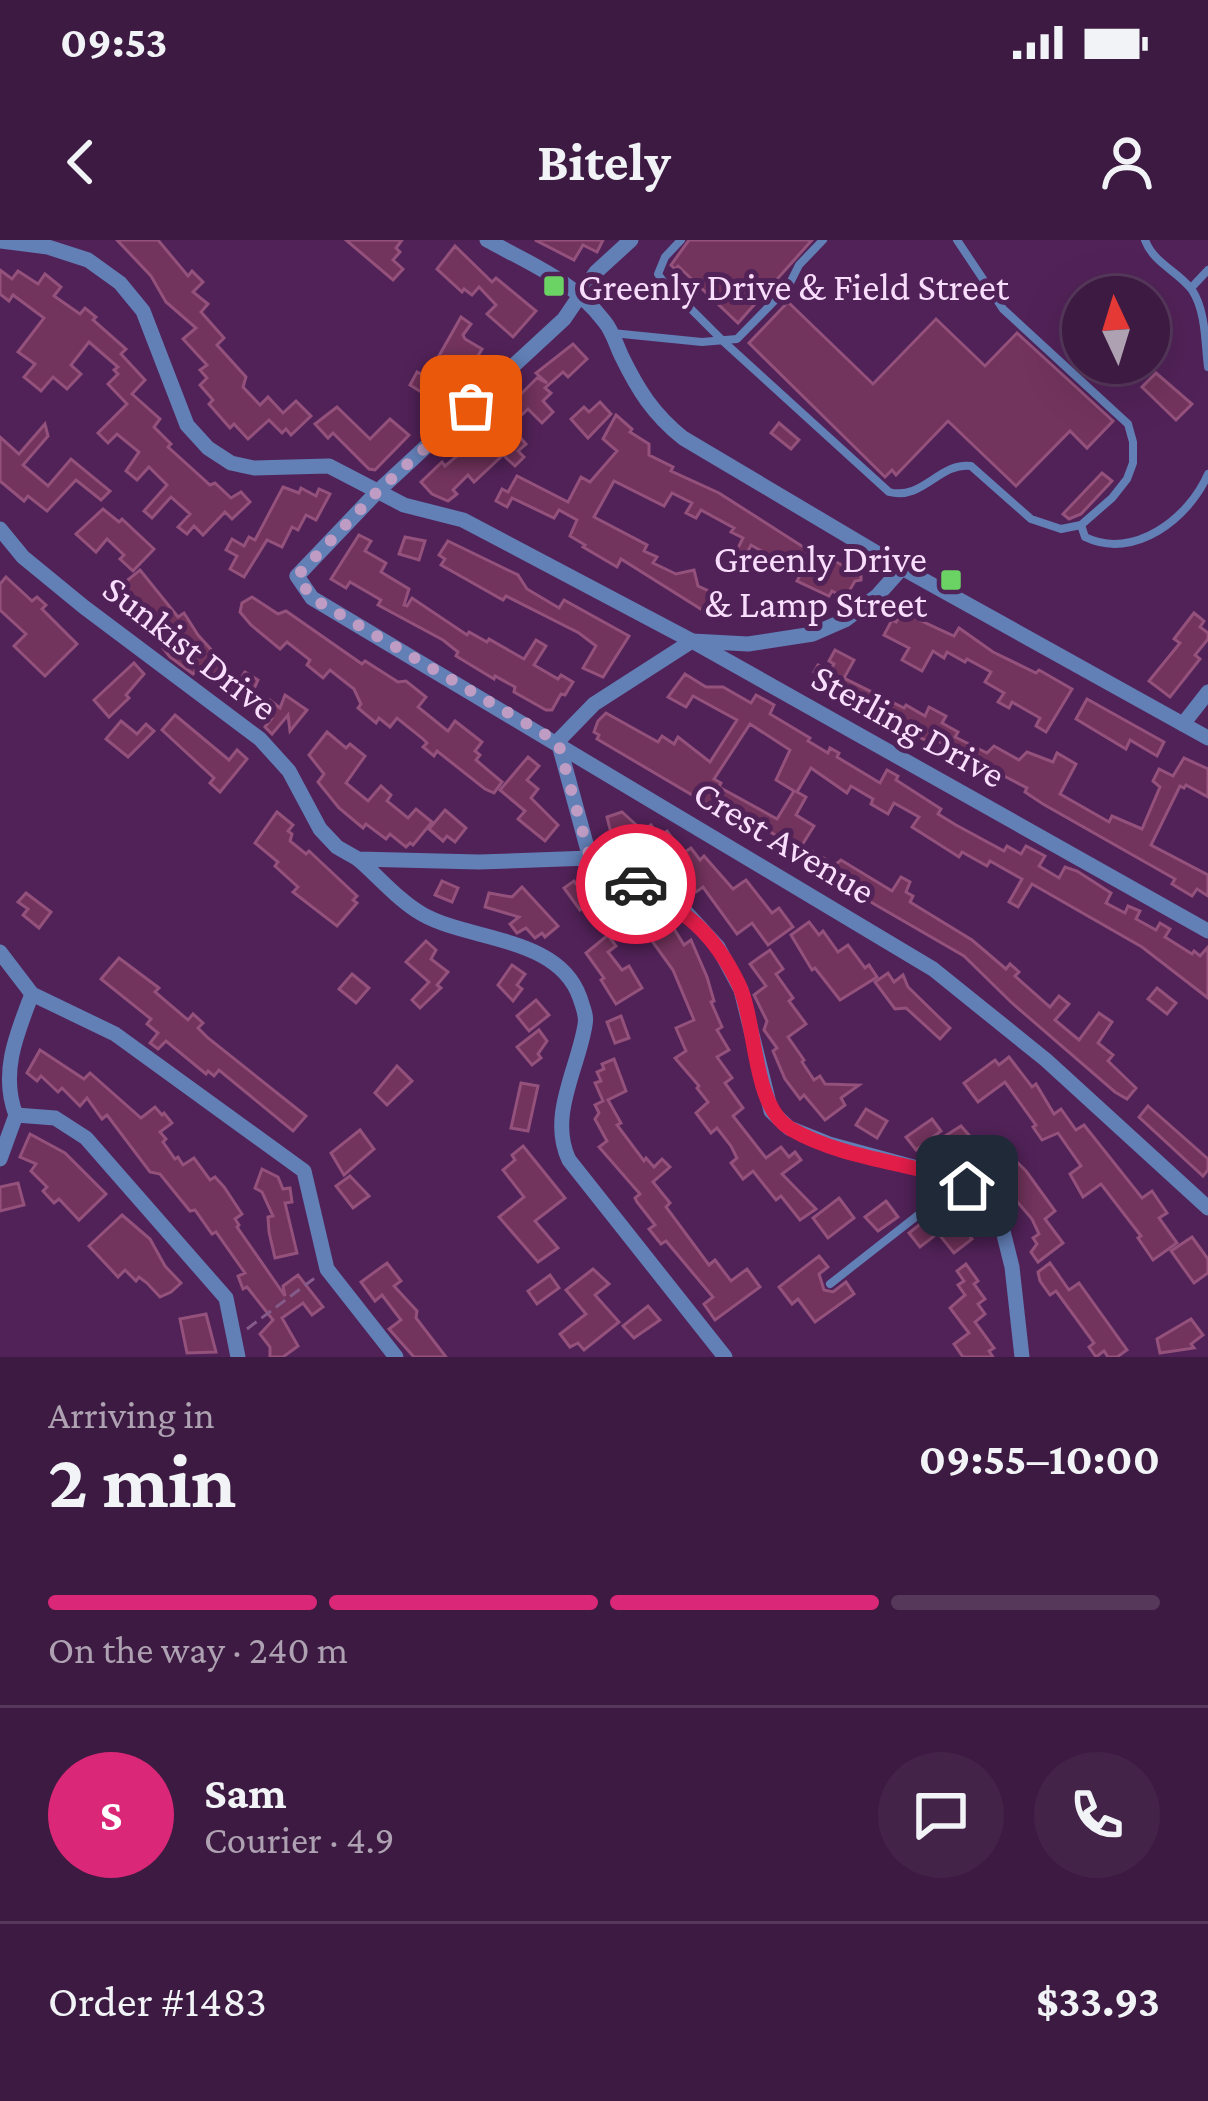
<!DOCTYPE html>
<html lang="en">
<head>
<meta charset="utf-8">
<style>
	:root { --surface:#3d1a42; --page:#442349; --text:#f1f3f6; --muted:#ada1b2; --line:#56385b; --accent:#db2777 }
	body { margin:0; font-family:"Crimson Pro",serif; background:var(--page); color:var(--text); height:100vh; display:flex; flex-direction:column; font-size:45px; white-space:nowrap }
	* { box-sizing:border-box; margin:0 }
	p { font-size:39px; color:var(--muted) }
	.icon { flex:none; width:66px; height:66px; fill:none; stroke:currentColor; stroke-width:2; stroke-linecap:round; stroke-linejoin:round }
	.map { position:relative; height:1117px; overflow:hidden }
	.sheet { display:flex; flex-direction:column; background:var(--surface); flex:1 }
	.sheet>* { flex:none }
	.needle { width:78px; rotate:356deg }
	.tools { position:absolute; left:1062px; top:36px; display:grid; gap:24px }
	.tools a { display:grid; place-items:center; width:108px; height:108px; border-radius:50%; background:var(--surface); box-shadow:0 12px 48px #0002,0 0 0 3px var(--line); font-size:60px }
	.pin { position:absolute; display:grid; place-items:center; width:102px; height:102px; color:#fff; margin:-51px; border-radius:24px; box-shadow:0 6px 18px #0006 }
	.courier { position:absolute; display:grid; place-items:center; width:120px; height:120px; margin:-60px; border:9px solid #e11d48; border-radius:50%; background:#fff; color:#222; box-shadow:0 3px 15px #0007 }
	.head em { font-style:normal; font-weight:700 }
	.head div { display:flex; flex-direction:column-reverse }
	.head { display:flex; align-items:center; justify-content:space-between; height:204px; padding:0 48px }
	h1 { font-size:78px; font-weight:700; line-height:90px }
	.bar { display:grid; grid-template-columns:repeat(4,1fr); gap:18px 12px; align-content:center; height:144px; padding:0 48px }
	.bar i { height:15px; border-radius:9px; background:var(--line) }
	.bar .current { background:var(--accent) }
	.bar p { grid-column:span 4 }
	.line { display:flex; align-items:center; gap:30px; padding:0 48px; border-top:3px solid var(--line) }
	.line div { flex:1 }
	.round { display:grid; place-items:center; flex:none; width:126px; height:126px; border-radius:63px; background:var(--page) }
	.status { display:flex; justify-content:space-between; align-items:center; height:84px; padding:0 60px; background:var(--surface); direction:ltr }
	.status svg { height:33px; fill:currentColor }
	header { display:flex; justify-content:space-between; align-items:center; height:156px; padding:0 48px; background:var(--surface); font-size:54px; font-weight:700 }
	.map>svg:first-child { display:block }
</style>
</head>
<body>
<div class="status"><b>09:53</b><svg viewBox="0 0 49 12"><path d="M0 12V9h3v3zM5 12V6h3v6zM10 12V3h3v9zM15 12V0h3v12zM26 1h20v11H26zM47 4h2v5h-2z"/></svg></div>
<header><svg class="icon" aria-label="back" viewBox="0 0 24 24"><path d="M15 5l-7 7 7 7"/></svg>Bitely<svg class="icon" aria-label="person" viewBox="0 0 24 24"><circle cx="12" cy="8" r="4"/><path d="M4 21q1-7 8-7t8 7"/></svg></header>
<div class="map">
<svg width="1208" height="1117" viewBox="0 0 1208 1117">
	<rect width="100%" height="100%" fill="#512258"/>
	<g fill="#72335c" stroke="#93517b" stroke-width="3" fill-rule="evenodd">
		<path d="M117,0H158L188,36L192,31L203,42L193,52L208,64L201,72L224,98L217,105L246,137L243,147L260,165L268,157L283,173L296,161L311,176L291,195L286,189L282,193L269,180L248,199L234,184L230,188L209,164L213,160L200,145L207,138L200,130L207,125L183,99L196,88L166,62L151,36Z"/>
		<path d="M346,0H402L396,8L400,12L393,20L403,29L393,40Z"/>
		<path d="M535,0H603L597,12L583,5L574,20Z"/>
		<path d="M689,0H812L738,83L678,26L675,29L671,25Z"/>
		<path d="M455,6L492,42L496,38L536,71L513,97L487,74L496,65L479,47L472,55L464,49L462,52L437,29Z"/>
		<path d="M0,30L12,39L18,31L38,44L45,34L61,47L54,56L80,74L85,68L96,77L93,80L126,109L121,114L145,140L132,154L160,179L154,187L171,204L168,207L210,245L215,243L231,258L241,252L250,262L232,279L225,272L203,295L194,286L187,294L178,287L190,274L171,257L152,278L144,271L167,245L149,227L137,240L126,231L139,212L117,194L108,203L98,193L127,164L108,144L118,134L114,130L118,127L89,102L71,125L81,134L67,149L53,137L41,151L24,137L35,124L18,112L44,78L13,55L9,61L0,54Z"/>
		<path d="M788,62L873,144L936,79L985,126L1017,93L1113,181L1087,208L1070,191L1016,246L948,181L896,235L892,230L885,237L749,103Z"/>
		<path d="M461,77L471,84L463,95L465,99L482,109L473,124L467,121L454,143L447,140L434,160L410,145L417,132L427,137Z"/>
		<path d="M573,104L587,119L568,137L563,132L545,148L551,153L543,161L553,172L542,183L528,169L510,186L526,204L518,211L524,217L515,226L503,215L474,242L468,235L453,250L457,254L448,261L432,254L421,242L442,222L445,226L468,207L537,138L547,143L536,133Z"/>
		<path d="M1156,133L1192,164L1176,180L1142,147Z"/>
		<path d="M600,162L611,174L588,198L571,179L584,167L589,172Z"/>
		<path d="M337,167L370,199L390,179L409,195L375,230L369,229L333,193L328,198L315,184Z"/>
		<path d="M616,175L632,189L630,192L649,204V215L673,227L671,231L719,253L808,310L798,332L751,305L745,317L736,312L743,298L731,292L734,288L701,270L696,278L686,273L692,263L672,253L664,266L614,241L594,277L647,305L644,311L657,317L653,323L676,334L694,330L698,346L724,358L717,371L712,367L709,372L704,371L621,319L617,327L583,307L585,305L570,296L577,280L559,270L554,278L512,258L507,267L496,261L502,249L508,252L517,236L568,262L581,237L590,242L617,211L603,199Z"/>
		<path d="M779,183L799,200L791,209L771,193Z"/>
		<path d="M45,184L48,196L23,225L48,246L71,219L110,251L101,260L76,240L47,271L28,256L24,261L0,241V197L19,214Z"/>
		<path d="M1102,233L1112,241L1081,274L1069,279L1063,274Z"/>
		<path d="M283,247L299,253L301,248L316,256L319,249L330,254L316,280L306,275L298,290L292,287L282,307L267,300L244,337L230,329L237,316L226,310L232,299L244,306L249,297L255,300Z"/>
		<path d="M103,269L119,282L122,279L154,309L133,331L120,319L124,315L107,299L96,312L76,294Z"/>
		<path d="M359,295L371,301L365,311L386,323L381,332L409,349L404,365L407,366L412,358L467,395L469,392L487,402L489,399L524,419L536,400L546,406L534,425L558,439L561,435L573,442L565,455L561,454L552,470H546L514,452L515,447L495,436L494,439L456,416L458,412L443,400L378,365L381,360L350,342L346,348L331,339Z"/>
		<path d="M405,297L425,301L419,320L399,314Z"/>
		<path d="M448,301L518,335L527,349L559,368L564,360L629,396L603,437L583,428L596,406L579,393L506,356L503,360L441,325L445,319L439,315Z"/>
		<path d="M832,320L848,328L861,326V340L855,341L845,358L832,351L829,356L797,341L805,326L823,337Z"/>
		<path d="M140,330L178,377L184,373L198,395L226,426L211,440L199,427L193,434L170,417L163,408L168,403L118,348Z"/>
		<path d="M6,337L32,361L37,357L46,365L42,369L77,404L45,436L14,406L26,394L0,370V344Z"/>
		<path d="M252,357L278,374L286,371L362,424L365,421L398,442L406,441L426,457L418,467L444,488L448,491L455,481L482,502L475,511L480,515L476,520L502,542L494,553L485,549L437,511L434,516L423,507L427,503L422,498L397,478L390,487L379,478L376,483L358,468L361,464L354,449L330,430L323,438L307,425L310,420L287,402L280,409L251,385L240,372L242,363Z"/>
		<path d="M902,372L954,396L959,388L993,412L1036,433L1039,430L1072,449L1046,492L1036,486L1040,478L1012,462L1009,468L998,462L1004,453L985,442L991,432L967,419L965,422L947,412L944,418L933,411L922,431L902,420L909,408L884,395L892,380L896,382Z"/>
		<path d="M1194,373L1204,381L1200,387L1208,393V399L1195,415L1200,419L1170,457L1149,441L1180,403L1174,399Z"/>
		<path d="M835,410L854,420L844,438L904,468L906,465L925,476L929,467L946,476L942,483L958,492L955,497L987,513L994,506L1019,520L1027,512L1053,522L1057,513L1076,524L1060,554L1109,582L1112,576L1142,589L1160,547L1153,541L1159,529L1173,536L1184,518L1208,529V557L1186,545L1184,548L1180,546L1151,605L1208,635V656L1197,649L1192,656L1172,644L1175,639L1043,564L1025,552L1027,548L1004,536L1002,541L992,536L994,532L936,500L933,504L919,497L841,452L814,432L818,425L830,431L834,424L829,421Z"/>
		<path d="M134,423L144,434L126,455L129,458L109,477L94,460Z"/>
		<path d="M245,432L258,440L248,462L234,448Z"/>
		<path d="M685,434L706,447H723L751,463L756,455L774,465L770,474L810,498L808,501L828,513L830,508L839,513L837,517L880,543L887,530L898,536L896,540L941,569L938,574L956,585L1004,611L1007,606L1021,614L1026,606L1045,616L1039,626L1059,638L1065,627L1077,631L1111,653L1106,663L1125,673L1128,666L1140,671L1136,679L1156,690L1160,683L1170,689L1165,697L1192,714L1194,711L1200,716L1208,707V758L1142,707L1032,644L1018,667L1009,662L1022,639L990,621L987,626L962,612L959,617L912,587L919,577L894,563L888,574L871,564L873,559L851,546L847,553L811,528L797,552L806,557L796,575L814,586L802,605L835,625L841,620L892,651L901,637L910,642L906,652L913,656L910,662L972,700L1006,729L1010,724L1019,732L1015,736L1050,767L1059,756L1069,764L1055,780L1079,800L1099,773L1112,782L1098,803L1113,815L1108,821L1136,848L1127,859L1115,852L1012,763L964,716L862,657L864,653L843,640L841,644L788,611L791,605L764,588L755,592L597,499L599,495L594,492L598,481L606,473L658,502L662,496L674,504L678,497L710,522L737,480L693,456L686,467L668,457ZM750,484L790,510L776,540L794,551L777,579L719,547L721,543L714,539Z"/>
		<path d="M285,455L307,470L290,491L288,475L272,494L265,487L272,478L271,461L280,468Z"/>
		<path d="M1087,459L1164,502L1157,516L1130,500L1126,509L1076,479Z"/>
		<path d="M175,475L229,520L237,510L247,519L220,552L210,543L214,538L162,490Z"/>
		<path d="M121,481L137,494L146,484L154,491L128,517L106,499Z"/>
		<path d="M327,492L346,508L350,504L365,516L346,543L368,561L381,546L391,555L387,561L408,578L416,569L432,582L413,605L410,603L406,607L390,594L386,599L366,584L363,588L339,568L318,542L324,534L309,515Z"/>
		<path d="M528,517L539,526L527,540L538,549L531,558L558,585L545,601L518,579L525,571L500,550Z"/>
		<path d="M445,570L466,588L455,602L447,596L443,601L429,589Z"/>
		<path d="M277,572L293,585L288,591L292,594L290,601L306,614L309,611L357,656L353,660L357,663L337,686L293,652L298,647L275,626L278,622L255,603Z"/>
		<path d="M622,572L643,591L651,585L659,597L667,591L683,613L691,608L700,620L704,616L733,649L746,640L772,673L779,668L793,687L768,705L752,683L737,694L703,647L696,652L680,629L672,634L655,610L649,614L630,592L621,601L610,589L607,577Z"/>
		<path d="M595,636L609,655L614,651L622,663L632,655L640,666L611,687L592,662L580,670L564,648L574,641L577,645Z"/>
		<path d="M442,641L458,648L452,662L435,655Z"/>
		<path d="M522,647L558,686L545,697L542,693L535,698L526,688L517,693L510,684L519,677L485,667L489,653L512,657Z"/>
		<path d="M26,653L51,672L39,688L23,675L28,669L18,662Z"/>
		<path d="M809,682L819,695L823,691L838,712L848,705L865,728L869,725L877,737L840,760L815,728L812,730L791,695Z"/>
		<path d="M673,687L684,705L691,700L707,737L714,761L711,762L722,787L717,790L729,810L717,817L732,838L725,843L743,868L733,876L766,918L781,907L789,917L795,912L801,920L782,934L816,969L800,980L781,956L776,960L753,931L743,939L731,923L737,918L731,906L717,888L711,893L696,873L708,862L697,848L699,846L675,818L686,811L676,788L694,780L673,730L652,701Z"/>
		<path d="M608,695L616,706L608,712L622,730L629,726L642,748L616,764L601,740L604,738L586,713Z"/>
		<path d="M426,701L436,710L431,719L448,732L437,745L441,748L420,768L412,760L429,742L406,722Z"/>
		<path d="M770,710L783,729L776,734L793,758L789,761L806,784L788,797L804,820L802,822L814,840L820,836L825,844L859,845L841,858L845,865L825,880L804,855L800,859L785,839L773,811L777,808L764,790L767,781L754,755L766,746L750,724Z"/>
		<path d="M119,718L159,748L155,752L188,780L193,774L203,783L198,788L208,798L306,876L293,891L219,830L214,836L208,831L206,834L166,801L158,809L150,803L158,793L147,784L151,779L101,739Z"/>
		<path d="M512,725L525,734L517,745L522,749L513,761L498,745Z"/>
		<path d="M888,733L894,742L903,735L908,747L950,788L940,799L906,768L895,769L875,742Z"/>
		<path d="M352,734L369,748L356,763L339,749Z"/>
		<path d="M1157,748L1176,763L1167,774L1148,759Z"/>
		<path d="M536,760L549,775L529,791L517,776Z"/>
		<path d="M621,776L629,798L615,803L607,782Z"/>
		<path d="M539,790L547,801L538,814L541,818L532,825L517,807Z"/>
		<path d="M40,810L84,839L90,833L141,878L155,867L162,875L164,873L172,883L160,892L166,899L163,902L175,919L178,917L183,925L194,918L210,940L215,937L224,947L242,974L235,979L239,985L237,987L285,1056L283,1046L298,1035L323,1067L312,1075L303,1063L282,1078L298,1106L283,1117H270V1107L260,1094L273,1080L247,1047L243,1049L238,1036L245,1033L216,992L212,994L195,970L190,971L160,934L150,932L107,875L102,879L87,858L80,866L62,848L58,852L41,836L37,841L27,833Z"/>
		<path d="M1009,817L1032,847L1036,844L1054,874L1061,869L1076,890L1084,885L1142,958L1152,951L1167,973L1159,978L1177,1003L1153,1020L1138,998L1141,996L1101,944L1083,957L1070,934L1081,926L1058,893L1042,900L1033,887L1036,885L1005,842L978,862L964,843L995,820L999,825Z"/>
		<path d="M614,819L626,851L608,860L621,883L617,885L644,921L646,918L654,927L662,919L670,927L653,942L670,963L666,967L709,1025L715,1020L731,1041L747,1029L760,1047L715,1080L704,1064L713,1057L666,1001L661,1004L649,989L655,985L637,962L635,958L640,954L599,907L607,901L595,879L599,873L595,865L603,861L595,843L601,841L597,832L604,829L602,824Z"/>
		<path d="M397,826L412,841L387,865L375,853Z"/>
		<path d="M521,843L538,846L528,891L511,888Z"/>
		<path d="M1148,866L1208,919V930L1203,936L1139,877Z"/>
		<path d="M866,869L887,881L877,898L856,885Z"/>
		<path d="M932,879L941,891L916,910L906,897Z"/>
		<path d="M961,886L975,902L954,916L942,898Z"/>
		<path d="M360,890L374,909L344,935L331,913Z"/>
		<path d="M30,894L65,913L106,954L79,980L59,959L54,963L43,951L47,947L31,931L36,924L20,917Z"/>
		<path d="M992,897L1026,931L1055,971L1045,979L1063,1003L1038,1022L1031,1012L1037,1004L1033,998L1039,994L1032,979L975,912Z"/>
		<path d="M523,906L565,958L535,981L558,1008L538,1022L499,977L524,957L503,930L515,920L512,915Z"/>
		<path d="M262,929L278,937L283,949L290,948L292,962L285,963L297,1013L275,1018L269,992L268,977L273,976L262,952L255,948Z"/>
		<path d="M350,936L369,956L353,968L336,946Z"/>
		<path d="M18,943L24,965L0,971V947Z"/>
		<path d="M839,958L854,978L828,998L813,978Z"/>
		<path d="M886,961L898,977L878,991L865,977Z"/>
		<path d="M944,973L954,986L959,983L972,999L954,1013L938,993L920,1007L909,993L933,974L937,978Z"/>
		<path d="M122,975L150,999L165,1026L181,1043L171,1052L160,1057L147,1043L139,1037L136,1041L125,1030L118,1037L89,1006Z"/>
		<path d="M1192,997L1208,1019V1033L1194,1043L1171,1011Z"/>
		<path d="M819,1016L828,1027L819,1034L824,1050L833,1052L846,1042L854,1054L815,1082L798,1059L792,1064L779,1047Z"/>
		<path d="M387,1023L401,1041L394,1046L417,1071L416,1078L446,1117H414L389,1089L401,1080L382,1055L375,1061L361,1042Z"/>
		<path d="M1050,1023L1069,1050L1079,1043L1127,1110L1117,1117H1108L1104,1111L1096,1117L1089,1107L1094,1103L1056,1051L1050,1055L1040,1041L1038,1032Z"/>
		<path d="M966,1024L978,1041L974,1044L985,1059L978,1064L985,1074L975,1082L994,1108L989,1111L993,1117H963L954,1104L969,1093L950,1068L965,1055L958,1045L964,1041L957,1031Z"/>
		<path d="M593,1029L609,1044L595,1055L619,1082L584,1110L578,1103L570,1107L560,1094L586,1074L566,1050Z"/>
		<path d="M550,1035L559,1048L537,1064L528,1051Z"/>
		<path d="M648,1066L660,1080L634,1098L623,1086Z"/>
		<path d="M206,1074L216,1112L187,1113L180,1079Z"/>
		<path d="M1191,1079L1203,1095L1191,1104L1194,1108L1160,1113L1157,1099Z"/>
	</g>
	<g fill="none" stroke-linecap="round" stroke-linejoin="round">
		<path stroke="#845b8a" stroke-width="3" stroke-dasharray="12 6" stroke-linecap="butt" d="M247,1089L316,1037"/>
		<g stroke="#627fb6" stroke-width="8">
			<path d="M681,0L665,17L658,34L663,41L724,102L889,252C923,261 939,222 971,226L1031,279L1061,289L1081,285L1112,258L1127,239L1133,223V202L1128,184L1003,69L957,0"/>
			<path d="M1145,0C1154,24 1178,31 1192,50C1206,71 1205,103 1208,127"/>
			<path d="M1191,48L1208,30"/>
			<path d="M612,93L702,102L737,99L788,47L799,25L823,0"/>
			<path d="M1081,285L1085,297C1134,321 1189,278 1208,234"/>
			<path d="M830,1044L959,943"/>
		</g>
		<g stroke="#627fb6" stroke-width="15">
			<path d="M487,0C529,23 575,42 604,81C612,90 616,104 621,115C638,150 653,174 683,198L902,328L1208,498"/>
			<path d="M631,0L596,32L564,79L377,252L297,336L312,358L933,729L1046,820L1208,968"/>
			<path d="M0,1L48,7L88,20L120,43L143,71L187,185L208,208L231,223L254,228L329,226L404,265L463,280L692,401L1208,691"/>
			<path d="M0,289L23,317L84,367L260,499L289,531L320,589L337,607L358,619L479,622L590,618L685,671L718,707L741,750L771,871L789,888L829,904L950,937L991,964L1003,991L1012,1027L1022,1117"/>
			<path d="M1183,484L1208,452"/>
			<path d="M590,618L558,501L594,464L692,401L748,404L813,394L845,380L877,356L902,328"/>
			<path d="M358,619C378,636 399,661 422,674C469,701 559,696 580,758C583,768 587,775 585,785C578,829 548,876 569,920L725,1117"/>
			<path d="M0,712L32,754L115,794L304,931L327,1029L396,1117"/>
			<path d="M16,875L55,878L86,898L226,1058L238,1117"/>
			<path d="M0,919L16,875C0,834 16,795 32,754"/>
		</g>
	</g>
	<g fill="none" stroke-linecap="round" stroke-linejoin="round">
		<path stroke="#be9cc3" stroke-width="12" stroke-dasharray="0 21.6" d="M471,166L377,252L297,336L312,358L558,502L590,618L636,644"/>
		<path stroke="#e11d48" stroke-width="15" d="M636,644C686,672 713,691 739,745C757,784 752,867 791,889C837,916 899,922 950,937L967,946"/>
	</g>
	<g fill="#6bd363" stroke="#512258" stroke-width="4.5">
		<rect x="542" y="34" width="24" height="24" rx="6"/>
		<rect x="939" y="328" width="24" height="24" rx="6"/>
	</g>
	<g text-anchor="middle" stroke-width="10" stroke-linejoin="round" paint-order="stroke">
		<g font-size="39" fill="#f9ddfc" stroke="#512258" text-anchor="start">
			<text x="578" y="60">Greenly Drive &amp; Field Street</text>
			<text x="927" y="332" text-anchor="end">Greenly Drive<tspan x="927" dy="45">&amp; Lamp Street</tspan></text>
		</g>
		<g font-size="39" fill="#f9ddfc" stroke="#512258">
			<text transform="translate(191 407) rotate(38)" y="14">Sunkist Drive</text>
			<text transform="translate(909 485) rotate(29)" y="14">Sterling Drive</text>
			<text transform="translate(785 601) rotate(31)" y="14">Crest Avenue</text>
		</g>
	</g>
</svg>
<div class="tools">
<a><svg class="needle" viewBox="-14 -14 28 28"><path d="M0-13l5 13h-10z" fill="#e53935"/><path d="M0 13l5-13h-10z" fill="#ada1b2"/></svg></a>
</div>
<div class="pin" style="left:471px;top:166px;background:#ea580c"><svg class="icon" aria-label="bag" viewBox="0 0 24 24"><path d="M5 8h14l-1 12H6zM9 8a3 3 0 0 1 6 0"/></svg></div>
<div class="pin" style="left:967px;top:946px;background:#1f2937"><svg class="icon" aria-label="home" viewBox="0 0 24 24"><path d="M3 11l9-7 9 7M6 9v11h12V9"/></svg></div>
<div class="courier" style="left:636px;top:644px"><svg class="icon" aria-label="car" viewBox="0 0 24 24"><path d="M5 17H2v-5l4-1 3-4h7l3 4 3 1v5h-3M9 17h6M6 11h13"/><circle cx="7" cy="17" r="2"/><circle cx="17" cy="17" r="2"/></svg></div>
</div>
<section class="sheet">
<div class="head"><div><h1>2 min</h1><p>Arriving in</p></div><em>09:55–10:00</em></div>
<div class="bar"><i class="current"></i><i class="current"></i><i class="current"></i><i></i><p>On the way · 240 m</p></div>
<div class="line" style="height:216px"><b class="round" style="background:var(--accent);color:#fff">S</b><div><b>Sam</b><p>Courier · 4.9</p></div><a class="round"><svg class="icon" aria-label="chat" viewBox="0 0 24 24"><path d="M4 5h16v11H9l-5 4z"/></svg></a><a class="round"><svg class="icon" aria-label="phone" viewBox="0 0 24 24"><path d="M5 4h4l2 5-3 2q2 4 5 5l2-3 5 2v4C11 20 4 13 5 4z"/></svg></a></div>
<div class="line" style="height:156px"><div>Order #1483</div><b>$33.93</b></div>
</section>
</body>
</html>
